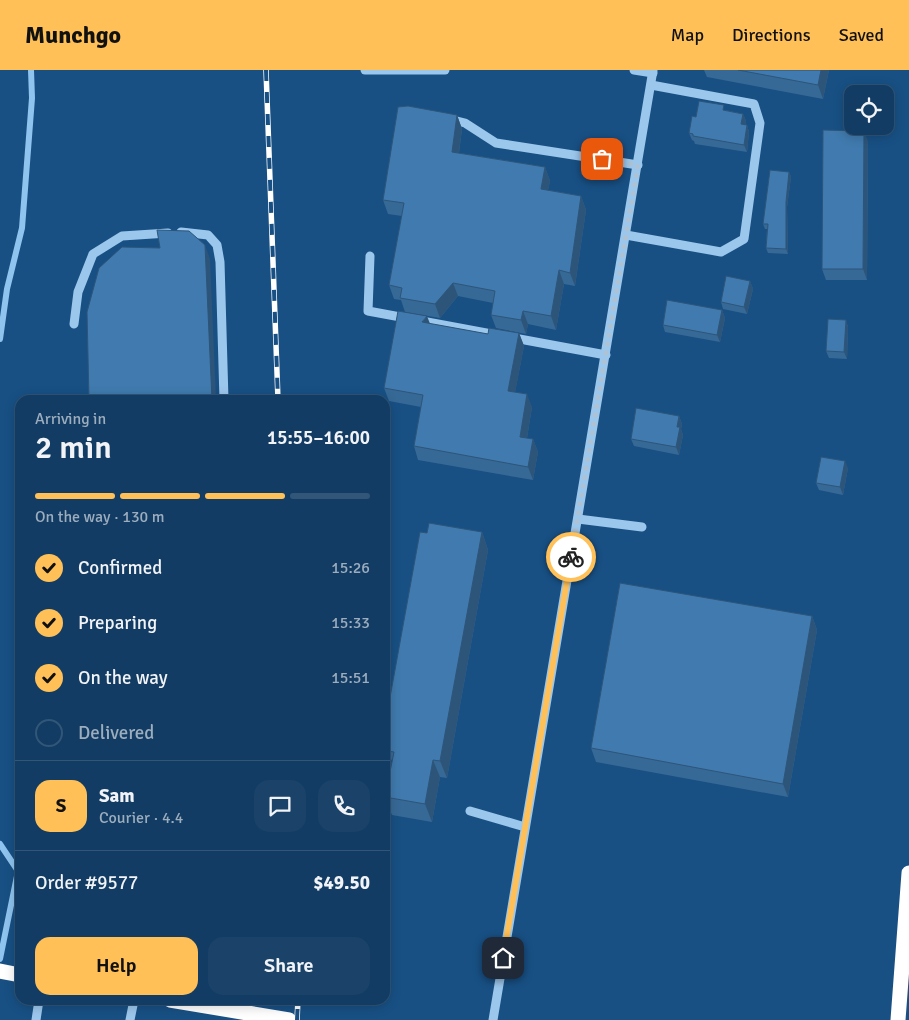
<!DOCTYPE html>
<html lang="en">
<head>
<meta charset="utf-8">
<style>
	:root { --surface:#123c63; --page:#1b4369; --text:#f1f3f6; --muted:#9cadbe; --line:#315678; --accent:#ffc058 }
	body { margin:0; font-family:Signika,sans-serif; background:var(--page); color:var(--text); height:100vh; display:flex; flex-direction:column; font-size:19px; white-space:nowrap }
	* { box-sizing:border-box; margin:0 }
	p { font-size:16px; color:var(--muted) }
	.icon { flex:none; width:28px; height:28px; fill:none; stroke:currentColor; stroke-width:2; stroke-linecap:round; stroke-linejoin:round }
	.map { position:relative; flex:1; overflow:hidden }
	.panel { position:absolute; left:15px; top:325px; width:375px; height:610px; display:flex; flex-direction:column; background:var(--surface); border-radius:15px; box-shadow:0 2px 12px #0003,0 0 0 1px var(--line) }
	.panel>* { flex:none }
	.buttons { position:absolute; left:844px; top:15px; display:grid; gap:10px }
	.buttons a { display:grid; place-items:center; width:50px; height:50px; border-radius:10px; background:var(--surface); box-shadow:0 2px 12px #0003,0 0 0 1px var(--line); font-size:25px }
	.pin { position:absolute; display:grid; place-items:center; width:42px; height:42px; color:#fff; margin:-21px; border-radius:10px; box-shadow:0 2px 8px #0006 }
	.courier { position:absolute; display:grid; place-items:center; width:50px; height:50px; margin:-25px; border:4px solid #ffc058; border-radius:50%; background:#fff; color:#222; box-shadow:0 1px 6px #0007 }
	.headline em { font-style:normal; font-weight:600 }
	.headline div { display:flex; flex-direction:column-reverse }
	.headline { display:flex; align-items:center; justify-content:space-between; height:85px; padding:0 20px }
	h1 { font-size:32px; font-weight:600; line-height:38px }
	.bar { display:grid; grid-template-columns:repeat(4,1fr); gap:8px 5px; align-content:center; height:60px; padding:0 20px }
	.bar i { height:6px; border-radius:4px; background:var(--line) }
	.bar .active { background:var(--accent) }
	.bar p { grid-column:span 4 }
	.line { display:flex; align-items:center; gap:12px; padding:0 20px; border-top:1px solid var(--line) }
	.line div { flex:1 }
	.round { display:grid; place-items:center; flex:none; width:52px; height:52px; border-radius:15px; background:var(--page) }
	ol { padding:0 20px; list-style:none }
	li { display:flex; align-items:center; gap:15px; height:55px }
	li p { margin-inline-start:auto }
	li .icon { padding:5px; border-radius:50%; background:var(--accent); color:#111; stroke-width:4 }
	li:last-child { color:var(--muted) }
	li i { width:28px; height:28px; border:2px solid var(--line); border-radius:50% }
	.action { display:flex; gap:10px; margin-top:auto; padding:10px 20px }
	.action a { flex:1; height:58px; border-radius:15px; background:var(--accent); color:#111; font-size:20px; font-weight:600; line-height:58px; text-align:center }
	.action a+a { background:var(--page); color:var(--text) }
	header { display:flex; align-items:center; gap:30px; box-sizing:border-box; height:70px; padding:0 25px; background:var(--accent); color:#111 }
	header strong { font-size:24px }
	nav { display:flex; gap:28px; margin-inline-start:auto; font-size:18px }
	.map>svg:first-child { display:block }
</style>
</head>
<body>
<header>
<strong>Munchgo</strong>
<nav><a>Map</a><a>Directions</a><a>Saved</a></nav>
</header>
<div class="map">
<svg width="909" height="950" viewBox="0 0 909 950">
	<rect width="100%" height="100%" fill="#185084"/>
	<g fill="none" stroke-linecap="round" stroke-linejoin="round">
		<g stroke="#8fc4ef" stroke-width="6">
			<path d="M0,269L7,219L22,158L32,28L31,0"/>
			<path d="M0,774L18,801L0,889"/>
		</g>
		<g stroke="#9cc7ec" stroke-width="9">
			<path d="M365,0H445"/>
			<path d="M634,0L653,3"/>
			<path d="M449,49L465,53L496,73L638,95"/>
			<path d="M181,162L208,165L217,175L220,192L224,330"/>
			<path d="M626,165L721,182L744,169L760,53L754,34L651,15"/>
			<path d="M370,186L368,241L606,285"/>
			<path d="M74,254L78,222L93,184L122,166L168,163"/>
			<path d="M578,449L642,457"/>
			<path d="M470,741L525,757"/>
			<path d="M36,950L39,930"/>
			<path d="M130,950L134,930"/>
			<path d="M493,950L653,0"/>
		</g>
		<g stroke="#fff" stroke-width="15">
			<path d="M0,901L20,905"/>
			<path d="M170,930L289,950"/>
			<path d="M898,950L909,803"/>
		</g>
		<defs>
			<g id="rail">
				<path d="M266,0L278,330"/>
				<path d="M297,950L298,930"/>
			</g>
		</defs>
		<use href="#rail" stroke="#fff" stroke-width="5.5"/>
		<use href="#rail" stroke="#185084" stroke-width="4" stroke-dasharray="11" stroke-linecap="butt"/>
	</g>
	<g fill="#376996">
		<path d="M704,0H829L823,29L707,7Z"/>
		<path d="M725,40L743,44L746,51L745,55H747L749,62L747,82L695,74L694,71L692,70L689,63L696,47Z"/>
		<path d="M457,45L462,59L459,83L545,97L550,111L548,120L581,126L586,140L575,216L564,214L556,260L528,254L526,264L496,258L491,245L493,233L458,226L440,248L405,242L401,230L394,229L389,215L402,146L388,144L383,130Z"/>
		<path d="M868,71L867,210H826L822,199Z"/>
		<path d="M789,102L791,107L787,137L788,184L768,183L766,178L767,159H765L763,154Z"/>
		<path d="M750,211L753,219L747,244L723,239L721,232Z"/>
		<path d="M722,240L725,248L720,272L665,262L663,255Z"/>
		<path d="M846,250L848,257L847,289L829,288L826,281Z"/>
		<path d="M430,254L488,264L519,263L524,276L515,322L532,337L527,368L533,369L538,382L533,410L418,390L414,376L421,337L389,331L384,318Z"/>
		<path d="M679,346L682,354L681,359L683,365L679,385L634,376L631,369Z"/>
		<path d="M848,398L843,425L819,420L816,413Z"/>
		<path d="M482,462L488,480L447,708L440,707L432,752L392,745L385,727L392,691L390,687H389L385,676V655L427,463Z"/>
		<path d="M812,546L817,560L788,727L596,692L591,678Z"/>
	</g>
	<g fill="#2d557a">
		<path d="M821,0H829L823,29L818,15Z"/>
		<path d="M743,44L746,51L744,62L741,54Z"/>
		<path d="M457,45L462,59L457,96L452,82Z"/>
		<path d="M747,55L749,62L747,82L744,75Z"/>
		<path d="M864,61L868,71L867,210L863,199Z"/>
		<path d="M545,97L550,111L546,132L541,119Z"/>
		<path d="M789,102L791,107L787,137L788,184L786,179V132Z"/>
		<path d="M581,126L586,140L575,216L570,203Z"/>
		<path d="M205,175L210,189L216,330H212Z"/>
		<path d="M559,200L564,214L556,260L551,246Z"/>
		<path d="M750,211L753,219L747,244L744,237Z"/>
		<path d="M453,213L458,226L440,248L435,234Z"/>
		<path d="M722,240L725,248L720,272L717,265Z"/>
		<path d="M523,241L528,254L526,264L521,250Z"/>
		<path d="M427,246L432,259L422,252Z"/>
		<path d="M846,250L848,257L847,289L844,282Z"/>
		<path d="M519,263L524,276L513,334L508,321Z"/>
		<path d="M527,324L532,337L525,380L520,367Z"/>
		<path d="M679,346L682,354L681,359L683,365L679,385L676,377L677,357Z"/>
		<path d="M533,369L538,382L533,410L528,397Z"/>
		<path d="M845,391L848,398L843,425L840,417Z"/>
		<path d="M482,462L488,480L447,708L440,691Z"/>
		<path d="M812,546L817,560L788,727L783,714Z"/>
		<path d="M433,690L440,707L432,752L425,734Z"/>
	</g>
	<g fill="#407aae" stroke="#2d557a">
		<path d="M738,0H821L818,15Z"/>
		<path d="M699,31L724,35L723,40L743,44L741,54L747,55L744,75L693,66V64L689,63L692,46L696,47Z"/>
		<path d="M408,36L457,45L452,82L545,97L541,119L581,126L570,203L559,200L551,246L523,241L521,250L491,245L495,221L453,213L435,234L400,228L402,218L389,215L404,133L383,130L398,37Z"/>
		<path d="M823,60L864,61L863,199H822Z"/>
		<path d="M770,100L789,102L786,132V179L766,178L768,154H763Z"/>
		<path d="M157,160L189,161L205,175L212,330H89L87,242L99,198L122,177L160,178Z"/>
		<path d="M726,206L750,211L744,237L721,232Z"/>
		<path d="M667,230L722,240L717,265L663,255Z"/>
		<path d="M398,241L427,246L422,252L488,264L489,258L519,263L508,321L527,324L520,367L533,369L528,397L414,376L423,325L384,318Z"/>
		<path d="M828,249L846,250L844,282L826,281Z"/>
		<path d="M636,338L679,346L677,357H680L676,377L631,369Z"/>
		<path d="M821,387L845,391L840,417L816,413Z"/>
		<path d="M429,453L482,462L440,691L433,690L425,734L385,727L394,682L388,681L390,671L385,670V655L420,462L427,463Z"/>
		<path d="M620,513L812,546L783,714L591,678Z"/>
	</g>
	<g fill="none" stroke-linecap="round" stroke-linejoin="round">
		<path stroke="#aec2d4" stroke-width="5" stroke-dasharray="0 9" d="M571,487L638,95L602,89"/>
		<path stroke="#ffc058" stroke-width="6" d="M503,888L571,487"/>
	</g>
</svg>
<div class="buttons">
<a><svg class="icon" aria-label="locate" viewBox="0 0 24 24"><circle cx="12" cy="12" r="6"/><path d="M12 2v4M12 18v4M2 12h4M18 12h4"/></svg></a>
</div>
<div class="pin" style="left:602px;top:89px;background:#ea580c"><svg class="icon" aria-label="bag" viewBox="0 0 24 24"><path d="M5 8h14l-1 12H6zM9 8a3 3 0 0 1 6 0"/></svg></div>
<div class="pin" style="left:503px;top:888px;background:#1f2937"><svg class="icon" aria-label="home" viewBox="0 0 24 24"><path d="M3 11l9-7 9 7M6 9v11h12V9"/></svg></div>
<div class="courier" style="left:571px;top:487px"><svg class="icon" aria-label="bike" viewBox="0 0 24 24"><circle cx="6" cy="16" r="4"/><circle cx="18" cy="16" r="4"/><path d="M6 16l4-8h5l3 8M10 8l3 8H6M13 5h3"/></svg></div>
<section class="panel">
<div class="headline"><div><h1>2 min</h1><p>Arriving in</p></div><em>15:55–16:00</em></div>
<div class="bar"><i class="active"></i><i class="active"></i><i class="active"></i><i></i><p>On the way · 130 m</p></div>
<ol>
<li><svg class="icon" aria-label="check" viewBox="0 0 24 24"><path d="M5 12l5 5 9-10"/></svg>Confirmed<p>15:26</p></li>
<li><svg class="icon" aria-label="check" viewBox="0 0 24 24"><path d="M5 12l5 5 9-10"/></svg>Preparing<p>15:33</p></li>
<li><svg class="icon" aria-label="check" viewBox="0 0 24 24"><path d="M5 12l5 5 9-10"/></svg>On the way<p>15:51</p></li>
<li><i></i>Delivered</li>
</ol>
<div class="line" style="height:90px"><b class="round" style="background:var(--accent);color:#111">S</b><div><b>Sam</b><p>Courier · 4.4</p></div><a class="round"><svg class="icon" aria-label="chat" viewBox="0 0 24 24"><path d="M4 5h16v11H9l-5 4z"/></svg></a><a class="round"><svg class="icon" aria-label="phone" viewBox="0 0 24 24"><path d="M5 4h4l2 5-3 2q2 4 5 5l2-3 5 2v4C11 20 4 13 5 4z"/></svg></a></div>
<div class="line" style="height:65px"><div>Order #9577</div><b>$49.50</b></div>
<div class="action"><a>Help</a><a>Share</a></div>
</section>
</div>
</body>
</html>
